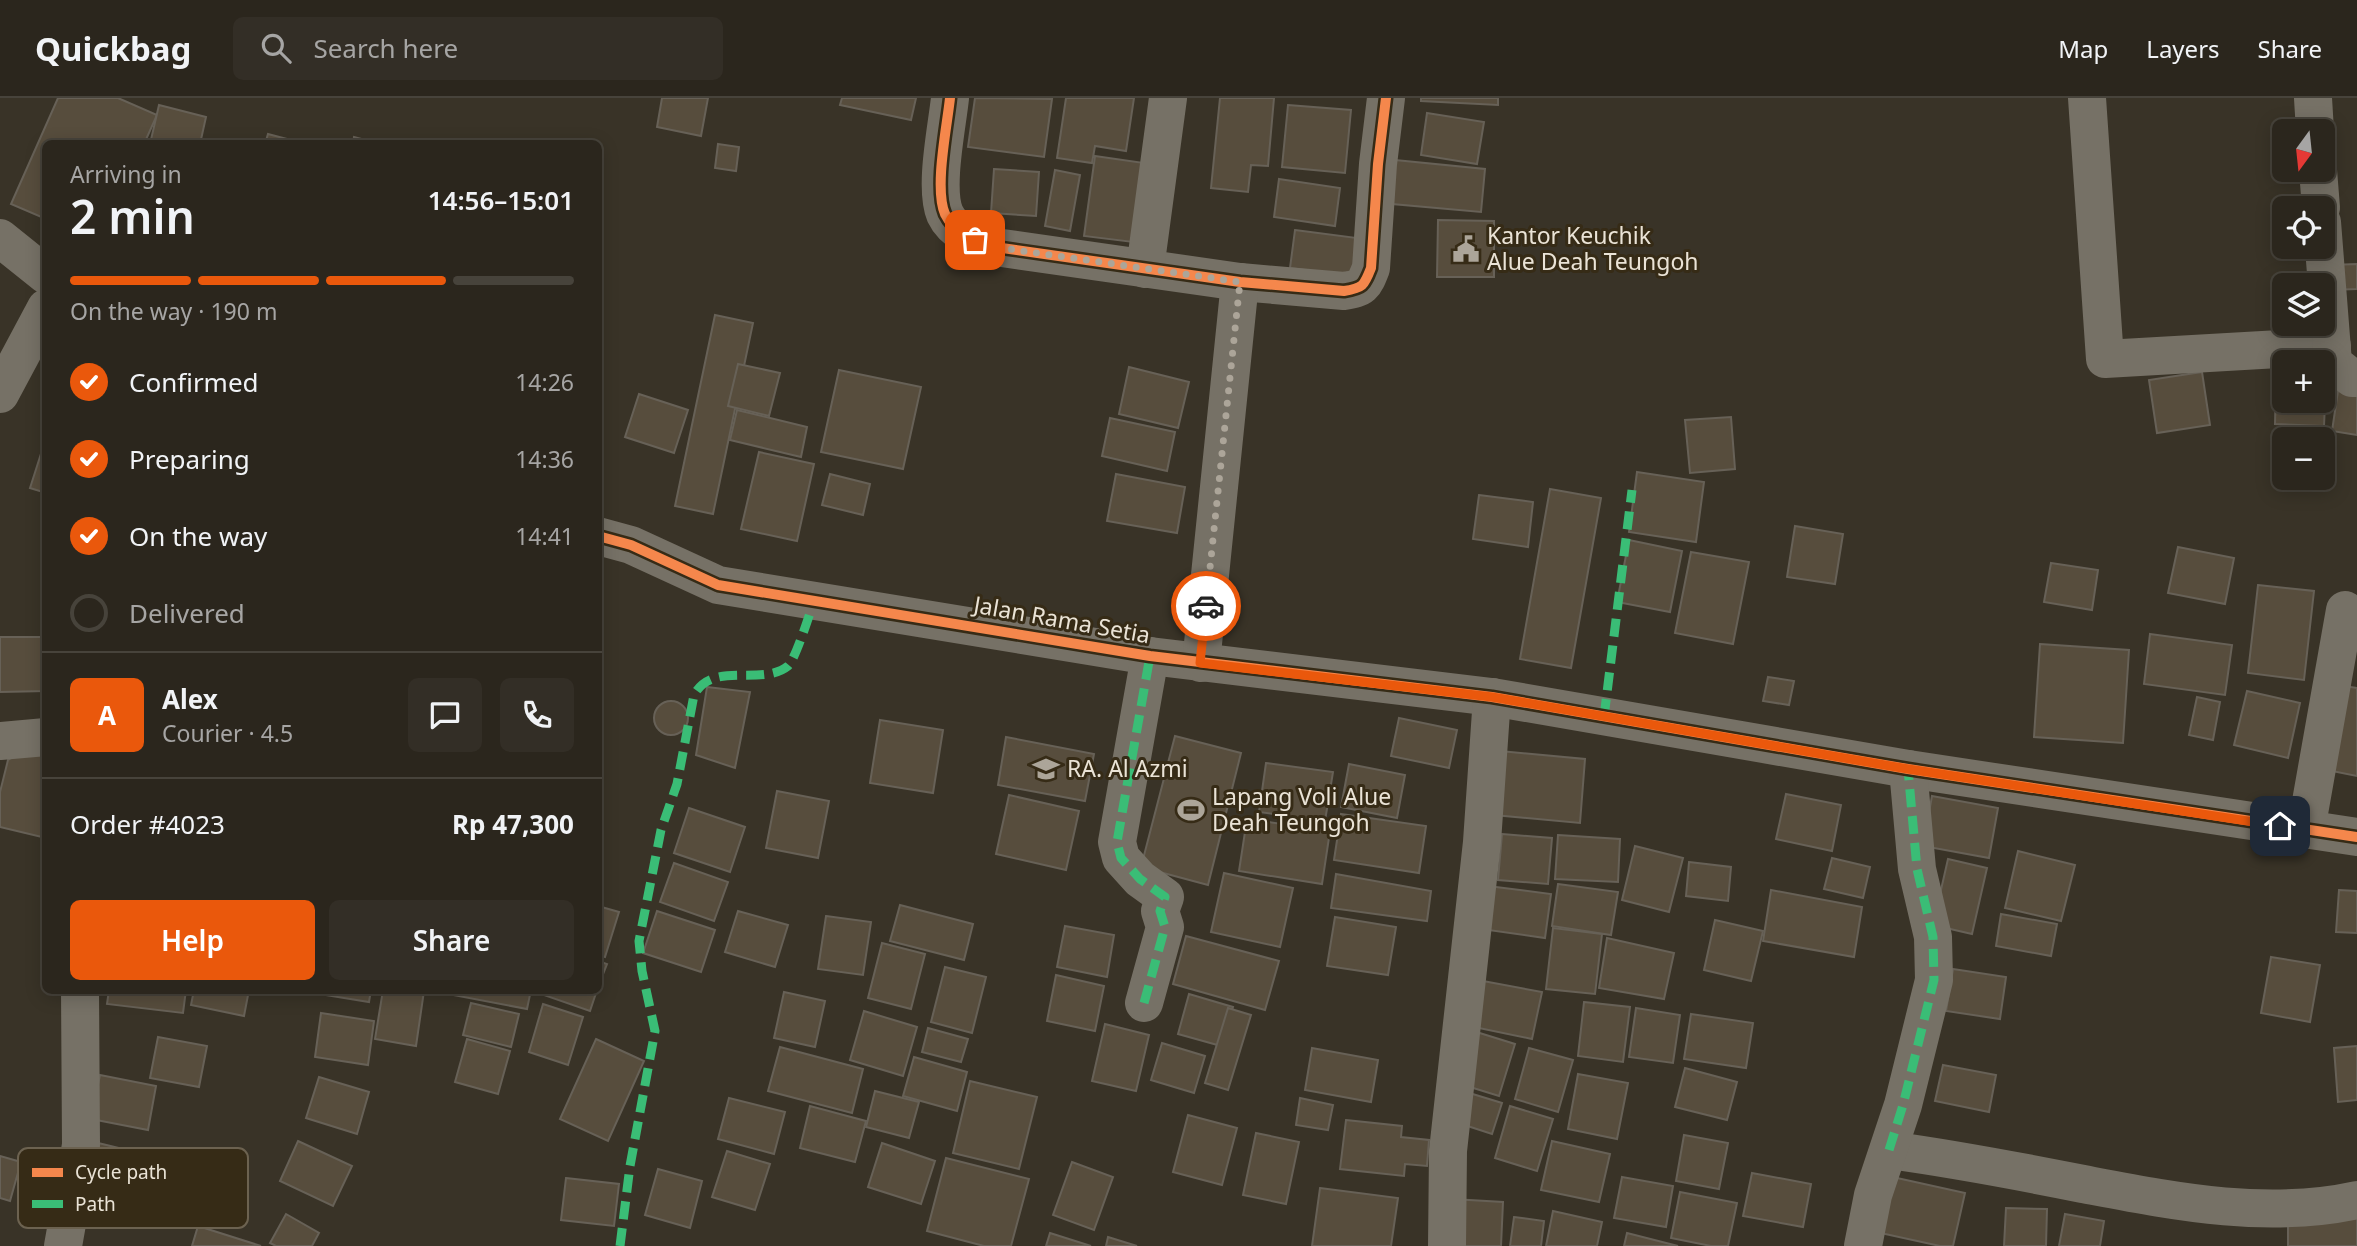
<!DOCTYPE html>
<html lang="en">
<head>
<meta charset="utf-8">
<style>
	:root { --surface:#2b261d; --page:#332e26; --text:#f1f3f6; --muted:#a6a5a4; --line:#47433b; --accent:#ea580c }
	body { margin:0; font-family:"Noto Sans",sans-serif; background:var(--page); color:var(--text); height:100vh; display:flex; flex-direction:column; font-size:26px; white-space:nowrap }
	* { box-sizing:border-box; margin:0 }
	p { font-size:23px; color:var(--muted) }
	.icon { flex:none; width:38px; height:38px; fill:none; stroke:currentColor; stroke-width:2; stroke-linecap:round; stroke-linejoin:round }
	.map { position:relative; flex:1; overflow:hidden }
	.panel { position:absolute; left:42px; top:42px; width:560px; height:854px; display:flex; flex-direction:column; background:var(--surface); border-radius:10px; box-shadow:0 4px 18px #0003,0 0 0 2px var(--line) }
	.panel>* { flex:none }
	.needle { width:46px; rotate:195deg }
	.fabs { position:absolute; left:2272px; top:21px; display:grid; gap:14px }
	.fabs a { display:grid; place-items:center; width:63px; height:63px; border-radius:10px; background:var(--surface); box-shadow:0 4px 18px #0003,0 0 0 2px var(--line); font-size:35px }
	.pin { position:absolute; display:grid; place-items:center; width:60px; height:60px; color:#fff; margin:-30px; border-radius:14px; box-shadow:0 4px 10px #0006 }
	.courier { position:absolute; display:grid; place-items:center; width:70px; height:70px; margin:-35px; border:5px solid #ea580c; border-radius:50%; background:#fff; color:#222; box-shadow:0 2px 9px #0007 }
	.overview em { font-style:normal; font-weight:600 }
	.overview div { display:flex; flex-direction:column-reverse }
	.overview { display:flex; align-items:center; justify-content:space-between; height:119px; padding:0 28px }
	h1 { font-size:46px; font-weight:600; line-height:52px }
	.bar { display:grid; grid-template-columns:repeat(4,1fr); gap:10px 7px; align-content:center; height:84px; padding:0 28px }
	.bar i { height:9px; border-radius:5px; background:var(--line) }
	.bar .current { background:var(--accent) }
	.bar p { grid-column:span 4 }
	.line { display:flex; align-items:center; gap:18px; padding:0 28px; border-top:2px solid var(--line) }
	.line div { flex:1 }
	.round { display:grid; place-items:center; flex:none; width:74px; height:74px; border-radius:10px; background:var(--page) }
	ol { padding:0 28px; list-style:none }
	li { display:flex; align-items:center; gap:21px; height:77px }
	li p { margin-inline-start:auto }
	li .icon { padding:7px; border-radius:50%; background:var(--accent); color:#fff; stroke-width:4 }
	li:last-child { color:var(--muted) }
	li i { width:38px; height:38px; border:4px solid var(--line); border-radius:50% }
	.button { display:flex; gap:14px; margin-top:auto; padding:14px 28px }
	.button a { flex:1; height:80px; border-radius:10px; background:var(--accent); color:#fff; font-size:28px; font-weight:600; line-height:80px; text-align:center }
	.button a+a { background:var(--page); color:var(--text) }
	header { display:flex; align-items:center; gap:42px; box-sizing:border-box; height:98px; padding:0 35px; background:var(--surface); border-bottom:2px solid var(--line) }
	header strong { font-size:33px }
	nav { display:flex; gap:38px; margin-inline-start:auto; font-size:24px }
	.search { width:490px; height:63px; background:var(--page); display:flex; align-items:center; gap:18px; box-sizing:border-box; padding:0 24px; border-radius:10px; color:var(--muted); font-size:26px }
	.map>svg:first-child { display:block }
</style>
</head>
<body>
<header>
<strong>Quickbag</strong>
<div class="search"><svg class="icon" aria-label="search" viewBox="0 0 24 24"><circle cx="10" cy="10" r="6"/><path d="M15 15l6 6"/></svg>Search here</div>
<nav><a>Map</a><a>Layers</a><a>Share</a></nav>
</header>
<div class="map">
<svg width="2357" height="1148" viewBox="0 0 2357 1148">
	<rect width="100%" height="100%" fill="#393327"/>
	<g fill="#574d3d" stroke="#676157" stroke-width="2">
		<path d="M58,0H118L157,17L144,46H46V121L11,106Z"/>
		<path d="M662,0H708L701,38L657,29Z"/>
		<path d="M842,0H916L911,22L840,7Z"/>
		<path d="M975,0L1052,1L1044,59L968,49Z"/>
		<path d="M1066,0H1134L1126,53L1095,48L1092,65L1057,60Z"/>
		<path d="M1220,0H1274L1268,68L1251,67L1248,94L1211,90Z"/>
		<path d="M1421,0H1498V7L1421,3Z"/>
		<path d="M159,7L206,19L200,46H150Z"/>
		<path d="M1288,7L1351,12L1345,75L1282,69Z"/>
		<path d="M1427,15L1484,24L1477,66L1421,57Z"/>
		<path d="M268,36L306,46H265Z"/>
		<path d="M354,39L380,46H353Z"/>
		<path d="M718,46L739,49L736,73L715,70Z"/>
		<path d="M1095,58L1144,65L1133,144L1084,138Z"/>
		<path d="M1385,61L1485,71L1481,114L1381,105Z"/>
		<path d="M994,71L1039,74L1036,118L991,115Z"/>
		<path d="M1055,72L1080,77L1070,133L1045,128Z"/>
		<path d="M1279,81L1340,90L1335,128L1274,119Z"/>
		<path d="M1438,122L1494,123V179H1437Z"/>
		<path d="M1295,132L1357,140L1352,178L1290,170Z"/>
		<path d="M2357,166V191L2331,192V167Z"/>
		<path d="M715,217L753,225L713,416L675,408Z"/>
		<path d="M738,266L780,275L769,318L728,308Z"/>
		<path d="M1129,269L1189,284L1178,330L1119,316Z"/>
		<path d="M839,272L921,289L903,371L821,354Z"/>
		<path d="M2202,274L2210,327L2157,335L2149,282Z"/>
		<path d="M2276,281H2284V303H2322V283H2326L2324,328L2275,326Z"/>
		<path d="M2338,293L2357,296V337L2332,333Z"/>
		<path d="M639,296L688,312L674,355L625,339Z"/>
		<path d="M737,312L807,329L801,359L730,342Z"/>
		<path d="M1731,319L1735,371L1690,375L1685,322Z"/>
		<path d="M1110,320L1175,334L1167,373L1102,358Z"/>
		<path d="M46,340V395L30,390Z"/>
		<path d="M759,354L814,366L797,443L741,431Z"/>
		<path d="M1637,374L1704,384L1696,444L1629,434Z"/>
		<path d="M830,376L870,386L863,417L822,407Z"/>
		<path d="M1116,376L1185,389L1177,435L1107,423Z"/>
		<path d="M1550,391L1601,400L1571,570L1520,561Z"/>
		<path d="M1479,397L1533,404L1528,449L1473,441Z"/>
		<path d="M1795,428L1843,436L1835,486L1787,479Z"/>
		<path d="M1629,442L1682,453L1670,514L1617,504Z"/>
		<path d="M2178,449L2234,460L2225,506L2168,495Z"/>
		<path d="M1691,454L1749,464L1733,546L1675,535Z"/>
		<path d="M2051,465L2098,472L2092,512L2044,504Z"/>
		<path d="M2258,487L2314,493L2304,582L2248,575Z"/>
		<path d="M2150,536L2232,547L2225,597L2144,586Z"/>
		<path d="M0,539H46V593L0,594Z"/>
		<path d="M2040,546L2129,552L2123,645L2034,639Z"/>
		<path d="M1768,579L1794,583L1789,607L1763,603Z"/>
		<path d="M2344,588L2357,590V678L2327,672Z"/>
		<path d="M707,589L750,594L735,670L696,657Z"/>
		<path d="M2247,593L2300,605L2288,660L2234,647Z"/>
		<path d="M2197,599L2220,604L2213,642L2189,637Z"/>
		<circle cx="671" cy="620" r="17"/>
		<path d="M1399,620L1457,632L1449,670L1391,658Z"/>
		<path d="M880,622L943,632L933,695L870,685Z"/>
		<path d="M1175,638L1241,655L1208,787L1141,769Z"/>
		<path d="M1006,639L1094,656L1085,703L998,687Z"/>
		<path d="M35,646L46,649V740L0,729V694L8,662Z"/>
		<path d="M1500,653L1585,661L1580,725L1494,717Z"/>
		<path d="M1266,665L1333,674L1325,723L1259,714Z"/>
		<path d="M1349,666L1405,677L1397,720L1341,709Z"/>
		<path d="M777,693L829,703L818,760L766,750Z"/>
		<path d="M1786,696L1841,707L1832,753L1776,741Z"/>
		<path d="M1009,697L1079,713L1066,772L996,756Z"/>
		<path d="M1932,698L1998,710L1989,760L1923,748Z"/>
		<path d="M689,710L745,729L730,774L674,755Z"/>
		<path d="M1341,716L1426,728L1419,775L1334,762Z"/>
		<path d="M1247,721L1330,733L1322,786L1239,773Z"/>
		<path d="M1502,736L1552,740L1548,786L1498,782Z"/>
		<path d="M1558,737L1620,741L1618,784L1555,781Z"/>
		<path d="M1635,748L1683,760L1669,814L1622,802Z"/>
		<path d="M2018,753L2075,767L2061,823L2005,810Z"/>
		<path d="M1832,760L1870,769L1863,800L1824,791Z"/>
		<path d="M1948,761L1987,770L1972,836L1933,827Z"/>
		<path d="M1689,764L1731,769L1728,803L1686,798Z"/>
		<path d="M674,765L728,784L714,823L660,804Z"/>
		<path d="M1224,775L1293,790L1280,849L1211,834Z"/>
		<path d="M1336,776L1431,793L1427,823L1331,810Z"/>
		<path d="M1558,786L1618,794L1611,837L1552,828Z"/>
		<path d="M1480,787L1551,796L1545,840L1474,830Z"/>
		<path d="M1771,792L1862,809L1854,859L1763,843Z"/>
		<path d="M2339,792L2357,793V835L2336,834Z"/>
		<path d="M900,807L973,826L964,862L890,843Z"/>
		<path d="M598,808L619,814L605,859L598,857Z"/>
		<path d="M657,813L715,832L701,874L643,855Z"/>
		<path d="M738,813L788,827L775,869L725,854Z"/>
		<path d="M2001,816L2057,826L2051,858L1996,848Z"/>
		<path d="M826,818L871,824L863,877L818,871Z"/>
		<path d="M1335,819L1396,829L1388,877L1327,868Z"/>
		<path d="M1715,822L1763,833L1751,883L1704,872Z"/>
		<path d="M1065,828L1114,837L1107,879L1057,869Z"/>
		<path d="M1553,830L1602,836L1595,896L1546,891Z"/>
		<path d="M1186,838L1279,863L1265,912L1173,886Z"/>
		<path d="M1607,840L1674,855L1664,901L1599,890Z"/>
		<path d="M882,845L925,856L911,911L868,900Z"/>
		<path d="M2271,859L2320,867L2310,924L2261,915Z"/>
		<path d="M598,863L607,866L598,889Z"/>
		<path d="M945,869L986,879L972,935L931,924Z"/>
		<path d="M1953,871L2006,879L2000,921L1946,913Z"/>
		<path d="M1056,877L1104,888L1095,933L1047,923Z"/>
		<path d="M1483,883L1542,894L1532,941L1474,929Z"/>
		<path d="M109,892H186L183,915L107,906Z"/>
		<path d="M194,892H249L244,918L191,907Z"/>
		<path d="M319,892H371L369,904L319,896Z"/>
		<path d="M383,892L424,893L416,948L375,941Z"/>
		<path d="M449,892H531L527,911L448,896Z"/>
		<path d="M539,892H597L590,913L538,895Z"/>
		<path d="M784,894L825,903L815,949L774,940Z"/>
		<path d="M1189,896L1233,909L1221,948L1178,936Z"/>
		<path d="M1584,904L1630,909L1623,964L1578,958Z"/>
		<path d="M471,905L519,916L511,949L463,937Z"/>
		<path d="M543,906L583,919L568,967L529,954Z"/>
		<path d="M1228,910L1251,917L1228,992L1205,985Z"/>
		<path d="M1636,910L1680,917L1673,965L1629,959Z"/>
		<path d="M864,913L917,929L903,978L850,962Z"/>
		<path d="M321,915L374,923L368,967L315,959Z"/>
		<path d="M1691,916L1753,925L1746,970L1684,961Z"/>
		<path d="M1105,926L1149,937L1136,993L1092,983Z"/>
		<path d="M928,930L968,941L961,964L922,954Z"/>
		<path d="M1470,932L1515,946L1499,998L1454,984Z"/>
		<path d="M158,939L207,948L199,989L150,980Z"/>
		<path d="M467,941L510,953L498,996L455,984Z"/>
		<path d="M596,941L644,963L608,1043L560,1021Z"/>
		<path d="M1162,945L1205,958L1194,995L1151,982Z"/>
		<path d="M2357,948V1002L2338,1004L2334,950Z"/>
		<path d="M780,949L863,971L852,1015L768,993Z"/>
		<path d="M1312,950L1378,962L1371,1004L1305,992Z"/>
		<path d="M1529,950L1573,962L1558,1014L1515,1001Z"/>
		<path d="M914,959L967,974L957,1013L903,998Z"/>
		<path d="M1943,967L1996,977L1989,1014L1935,1003Z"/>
		<path d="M1685,970L1737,984L1727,1022L1675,1009Z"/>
		<path d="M1578,976L1628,985L1617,1041L1568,1031Z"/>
		<path d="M100,977L156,988L148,1032L91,1021Z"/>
		<path d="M319,979L369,994L357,1036L306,1020Z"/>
		<path d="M970,983L1037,999L1019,1071L953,1055Z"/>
		<path d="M1453,990L1502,1005L1492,1036L1443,1020Z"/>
		<path d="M875,993L919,1004L909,1040L866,1029Z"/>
		<path d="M729,1000L785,1014L774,1056L718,1041Z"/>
		<path d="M1300,1000L1333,1007L1328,1032L1296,1027Z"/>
		<path d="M810,1008L866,1023L855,1064L800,1050Z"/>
		<path d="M1510,1008L1553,1021L1537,1073L1495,1060Z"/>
		<path d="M1188,1017L1237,1030L1222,1087L1173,1074Z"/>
		<path d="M1346,1022L1402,1028L1401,1039L1429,1042L1427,1068L1405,1066L1404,1078L1340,1071Z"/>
		<path d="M1256,1035L1299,1044L1286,1106L1243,1097Z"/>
		<path d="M1684,1037L1728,1045L1719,1091L1676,1083Z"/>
		<path d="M90,1043L164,1061L153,1108L79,1091Z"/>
		<path d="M298,1043L352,1068L333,1108L280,1083Z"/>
		<path d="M1552,1043L1610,1056L1599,1104L1541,1092Z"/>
		<path d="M882,1045L935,1063L921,1106L868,1089Z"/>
		<path d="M727,1053L770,1066L755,1112L712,1099Z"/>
		<path d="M0,1058L21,1064L10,1103L0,1100Z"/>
		<path d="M946,1060L1029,1081L1011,1148H984L927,1133Z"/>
		<path d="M1072,1064L1113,1079L1094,1132L1053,1117Z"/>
		<path d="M658,1071L702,1083L690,1130L645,1117Z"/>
		<path d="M1752,1075L1811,1086L1803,1129L1743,1118Z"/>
		<path d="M1888,1078L1965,1095L1953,1148H1940L1876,1134Z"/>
		<path d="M1622,1079L1673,1088L1666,1129L1614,1120Z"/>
		<path d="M566,1080L619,1086L614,1128L561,1122Z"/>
		<path d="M1320,1090L1398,1100L1391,1148H1312Z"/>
		<path d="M1680,1094L1737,1105L1728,1148H1711L1671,1140Z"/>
		<path d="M1452,1101L1503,1104L1501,1148H1450Z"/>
		<path d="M2006,1110L2047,1111L2046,1148H2004Z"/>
		<path d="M1553,1113L1602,1124L1597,1148H1546Z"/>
		<path d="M286,1116L319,1135L312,1148H276L270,1145Z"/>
		<path d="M2065,1116L2104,1123L2100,1148H2059Z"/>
		<path d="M2357,1116V1148H2288V1118Z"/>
		<path d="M1514,1119L1544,1123L1541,1148H1510Z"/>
		<path d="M198,1128L261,1148H192Z"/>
		<path d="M1050,1135L1091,1148H1046Z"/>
		<path d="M1627,1135L1678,1148H1624Z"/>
		<path d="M1108,1139L1137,1148H1106Z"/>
	</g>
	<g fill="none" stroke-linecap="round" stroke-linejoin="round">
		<g stroke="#767166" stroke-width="38">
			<path d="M950,0C947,29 934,90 945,116C954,135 976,143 995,149L1240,184L1344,193C1363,190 1364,188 1371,170L1378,66L1386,0"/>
			<path d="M2087,0L2105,261L2332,248"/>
			<path d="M2313,0L2315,33"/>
			<path d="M2318,72L2321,110"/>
			<path d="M2322,124L2333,265L2352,280H2357"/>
			<path d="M0,140L46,177"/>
			<path d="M1145,171L1168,0"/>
			<path d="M0,296L46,210"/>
			<path d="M598,438L631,447L718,487L1150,558L1492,599L1908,671L2357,739"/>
			<path d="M1201,565L1240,184"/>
			<path d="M0,643L46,639"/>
			<path d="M2306,732L2345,512"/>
			<path d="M1144,905L1165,829L1160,813L1165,799L1140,781L1121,760L1117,744L1150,558"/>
			<path d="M1889,1052C1954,1061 2018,1073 2083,1086C2173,1103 2266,1122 2357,1102"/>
			<path d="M63,1148L81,1047L80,892"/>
			<path d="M1447,1148L1448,1053L1482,744L1492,599"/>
			<path d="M1863,1148L1873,1097L1903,1007L1934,882L1933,839L1917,771L1908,671"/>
		</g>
		<g stroke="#3abd76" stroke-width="9" stroke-dasharray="18 9" stroke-linecap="butt">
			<path d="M1604,619L1632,392"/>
			<path d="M1144,905L1165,829L1160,813L1165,799L1140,781L1121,760L1117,744L1150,558"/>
			<path d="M1889,1052L1903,1007L1934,882L1933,839L1917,771L1908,671"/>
			<path d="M620,1148L630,1068L655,933L642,873L639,843L661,732L677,686L694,597C713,562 762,589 788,568C795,562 810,515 814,503"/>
		</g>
		<defs>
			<g id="cycleway">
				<path d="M950,0C947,29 934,90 945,116C954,135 976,143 995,149L1240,184L1344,193C1363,190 1364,188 1371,170L1378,66L1386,0"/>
				<path d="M598,438L631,447L718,487L1150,558L1492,599L1908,671L2357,739"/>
			</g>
		</defs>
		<use href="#cycleway" stroke="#362b16" stroke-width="15"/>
		<use href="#cycleway" stroke="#f5874c" stroke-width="10"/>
	</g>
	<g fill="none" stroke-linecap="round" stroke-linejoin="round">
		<path stroke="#aca599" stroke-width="7" stroke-dasharray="0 12.6" d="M975,142L995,149L1240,184L1206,508"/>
		<path stroke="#ea580c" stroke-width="9" d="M1206,508L1200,565L1492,599L1908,671L2280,728"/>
	</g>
	<defs>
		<symbol id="civic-bare" viewBox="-9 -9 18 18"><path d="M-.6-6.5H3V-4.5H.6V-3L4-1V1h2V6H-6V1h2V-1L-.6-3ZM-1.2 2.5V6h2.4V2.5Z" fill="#aca599" stroke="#362b16" stroke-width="2.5" paint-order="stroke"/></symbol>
		<symbol id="school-bare" viewBox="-9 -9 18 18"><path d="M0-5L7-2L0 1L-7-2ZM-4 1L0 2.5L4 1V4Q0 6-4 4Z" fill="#aca599" stroke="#362b16" stroke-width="2.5" paint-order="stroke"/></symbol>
		<symbol id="stadium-bare" viewBox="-9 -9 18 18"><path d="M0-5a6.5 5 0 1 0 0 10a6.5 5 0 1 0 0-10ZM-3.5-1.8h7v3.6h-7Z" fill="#aca599" stroke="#362b16" stroke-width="2.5" paint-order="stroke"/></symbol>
	</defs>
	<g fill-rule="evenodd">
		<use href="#civic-bare" x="1447" y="132" width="38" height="38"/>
		<use href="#school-bare" x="1027" y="652" width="38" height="38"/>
		<use href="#stadium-bare" x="1172" y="693" width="38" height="38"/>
	</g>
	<g text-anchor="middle" stroke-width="6" stroke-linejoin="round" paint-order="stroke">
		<g font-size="23" fill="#eae3d6" stroke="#362b16" text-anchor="start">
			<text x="1487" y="146">Kantor Keuchik<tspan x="1487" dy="26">Alue Deah Teungoh</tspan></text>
			<text x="1067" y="679">RA. Al Azmi</text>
			<text x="1212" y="707">Lapang Voli Alue<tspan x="1212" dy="26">Deah Teungoh</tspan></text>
		</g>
		<g font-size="23" fill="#eae3d6" stroke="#362b16">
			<text transform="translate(1062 522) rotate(10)" y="8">Jalan Rama Setia</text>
		</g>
	</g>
	<rect x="18" y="1050" width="230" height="80" rx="10" fill="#362b16" stroke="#6c6250" stroke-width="2"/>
	<rect x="32" y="1070" width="31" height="9" fill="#f5874c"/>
	<rect x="32" y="1102" width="31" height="8" fill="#3abd76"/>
	<g font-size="19" fill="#eae3d6">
		<text x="75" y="1081">Cycle path</text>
		<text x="75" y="1113">Path</text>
	</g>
</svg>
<div class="fabs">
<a><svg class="needle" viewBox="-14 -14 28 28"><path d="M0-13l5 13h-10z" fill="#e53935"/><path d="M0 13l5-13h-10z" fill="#a6a5a4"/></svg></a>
<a><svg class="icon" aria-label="locate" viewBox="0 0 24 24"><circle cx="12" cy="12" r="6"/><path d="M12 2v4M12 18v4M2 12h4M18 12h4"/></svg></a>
<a><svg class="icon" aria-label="layers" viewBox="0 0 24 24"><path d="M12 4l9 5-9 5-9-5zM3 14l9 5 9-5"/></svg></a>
<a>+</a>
<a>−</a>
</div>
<div class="pin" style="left:975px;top:142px;background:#ea580c"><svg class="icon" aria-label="bag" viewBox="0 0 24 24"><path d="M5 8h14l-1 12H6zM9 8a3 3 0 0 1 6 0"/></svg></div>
<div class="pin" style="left:2280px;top:728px;background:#1f2937"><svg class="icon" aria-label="home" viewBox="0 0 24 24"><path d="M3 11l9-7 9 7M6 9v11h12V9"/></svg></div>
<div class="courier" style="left:1206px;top:508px"><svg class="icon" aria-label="car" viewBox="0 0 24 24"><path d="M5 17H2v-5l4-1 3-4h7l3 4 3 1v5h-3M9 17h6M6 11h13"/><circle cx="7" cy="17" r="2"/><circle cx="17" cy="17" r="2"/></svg></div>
<section class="panel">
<div class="overview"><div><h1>2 min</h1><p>Arriving in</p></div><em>14:56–15:01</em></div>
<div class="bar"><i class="current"></i><i class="current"></i><i class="current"></i><i></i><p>On the way · 190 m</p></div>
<ol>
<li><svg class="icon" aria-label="check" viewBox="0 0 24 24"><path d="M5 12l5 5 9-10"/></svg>Confirmed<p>14:26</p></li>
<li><svg class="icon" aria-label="check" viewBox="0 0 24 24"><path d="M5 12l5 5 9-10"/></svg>Preparing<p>14:36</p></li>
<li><svg class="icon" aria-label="check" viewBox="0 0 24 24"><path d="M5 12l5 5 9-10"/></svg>On the way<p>14:41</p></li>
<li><i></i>Delivered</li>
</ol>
<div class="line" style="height:126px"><b class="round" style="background:var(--accent);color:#fff">A</b><div><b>Alex</b><p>Courier · 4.5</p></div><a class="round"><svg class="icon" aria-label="chat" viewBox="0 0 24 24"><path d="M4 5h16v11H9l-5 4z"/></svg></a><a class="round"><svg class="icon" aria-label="phone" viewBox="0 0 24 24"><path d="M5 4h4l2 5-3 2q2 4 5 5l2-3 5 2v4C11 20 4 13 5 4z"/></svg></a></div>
<div class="line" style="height:91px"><div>Order #4023</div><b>Rp 47,300</b></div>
<div class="button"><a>Help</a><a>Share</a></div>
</section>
</div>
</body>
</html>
